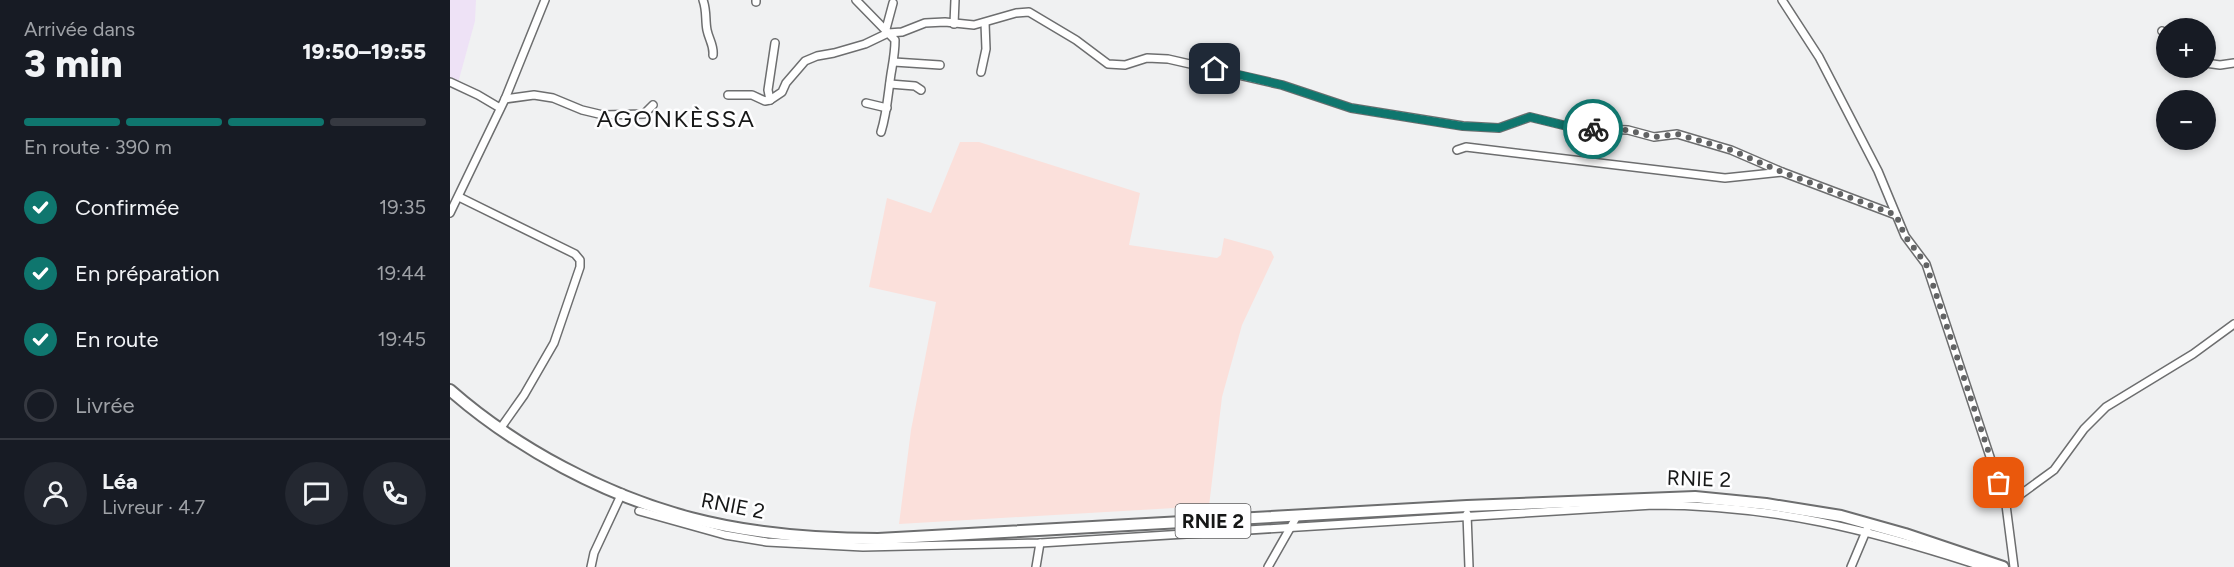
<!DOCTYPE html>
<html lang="fr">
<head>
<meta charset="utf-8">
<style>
	:root { --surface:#171b24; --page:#242831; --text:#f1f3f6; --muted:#9ea1a6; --line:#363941; --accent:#0f766e }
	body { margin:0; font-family:Figtree,sans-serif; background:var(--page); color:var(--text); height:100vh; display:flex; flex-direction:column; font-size:22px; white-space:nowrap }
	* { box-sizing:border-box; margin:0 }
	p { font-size:20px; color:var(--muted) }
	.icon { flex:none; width:33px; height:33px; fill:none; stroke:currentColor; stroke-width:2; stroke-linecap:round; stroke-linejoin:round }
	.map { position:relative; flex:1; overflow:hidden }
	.sheet { display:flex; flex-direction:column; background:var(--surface); width:450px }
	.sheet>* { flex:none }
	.fabs { position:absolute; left:1706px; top:18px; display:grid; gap:12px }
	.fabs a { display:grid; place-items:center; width:60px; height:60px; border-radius:50%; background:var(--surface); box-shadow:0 3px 9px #0003; font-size:30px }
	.pin { position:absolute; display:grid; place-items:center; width:51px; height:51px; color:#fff; margin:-26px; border-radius:12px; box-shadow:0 3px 9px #0006 }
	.courier { position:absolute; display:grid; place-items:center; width:60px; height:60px; margin:-30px; border:4px solid #0f766e; border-radius:50%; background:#fff; color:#222; box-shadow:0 2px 8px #0007 }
	.summary em { font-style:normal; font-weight:800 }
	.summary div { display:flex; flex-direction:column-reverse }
	.summary { display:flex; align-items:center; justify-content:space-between; height:102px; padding:0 24px }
	h1 { font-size:39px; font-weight:800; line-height:45px }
	.bar { display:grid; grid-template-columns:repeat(4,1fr); gap:9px 6px; align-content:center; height:72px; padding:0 24px }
	.bar i { height:8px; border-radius:4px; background:var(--line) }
	.bar .active { background:var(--accent) }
	.bar p { grid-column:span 4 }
	.line { display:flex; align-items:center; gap:15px; padding:0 24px; border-top:2px solid var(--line) }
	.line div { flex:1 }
	.round { display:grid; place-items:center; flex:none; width:63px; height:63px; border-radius:32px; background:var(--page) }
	ol { padding:0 24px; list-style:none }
	li { display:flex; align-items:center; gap:18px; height:66px }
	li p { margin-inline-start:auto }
	li .icon { padding:6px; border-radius:50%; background:var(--accent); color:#fff; stroke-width:4 }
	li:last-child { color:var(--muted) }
	li i { width:33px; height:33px; border:3px solid var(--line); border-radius:50% }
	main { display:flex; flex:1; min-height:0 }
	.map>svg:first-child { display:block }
</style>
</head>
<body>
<main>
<section class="sheet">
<div class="summary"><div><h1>3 min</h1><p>Arrivée dans</p></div><em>19:50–19:55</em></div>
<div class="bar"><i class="active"></i><i class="active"></i><i class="active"></i><i></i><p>En route · 390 m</p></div>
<ol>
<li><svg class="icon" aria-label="check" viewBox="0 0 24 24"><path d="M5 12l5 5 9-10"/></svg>Confirmée<p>19:35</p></li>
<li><svg class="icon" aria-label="check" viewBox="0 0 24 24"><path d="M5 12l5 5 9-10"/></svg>En préparation<p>19:44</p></li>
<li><svg class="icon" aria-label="check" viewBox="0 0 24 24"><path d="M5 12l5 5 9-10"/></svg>En route<p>19:45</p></li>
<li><i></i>Livrée</li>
</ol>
<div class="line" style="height:108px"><a class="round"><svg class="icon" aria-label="person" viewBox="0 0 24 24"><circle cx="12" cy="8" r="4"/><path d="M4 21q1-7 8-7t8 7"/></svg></a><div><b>Léa</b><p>Livreur · 4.7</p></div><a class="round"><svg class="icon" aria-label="chat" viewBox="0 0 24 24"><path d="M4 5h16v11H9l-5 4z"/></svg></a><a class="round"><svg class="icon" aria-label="phone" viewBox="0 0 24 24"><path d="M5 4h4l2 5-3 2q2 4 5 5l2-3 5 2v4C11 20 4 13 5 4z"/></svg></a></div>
</section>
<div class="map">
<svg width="1784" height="567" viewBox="0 0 1784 567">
	<rect width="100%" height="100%" fill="#f0f1f2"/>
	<path fill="#eee2f6" d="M0,0H26L25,21L8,83L0,80Z"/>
	<path fill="#fbe0db" d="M510,142H529L690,193L679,245L767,258L771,255L774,238L821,251L824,257L792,325L772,397L759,506L449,524L461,430L486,302L419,287L437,198L481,213Z"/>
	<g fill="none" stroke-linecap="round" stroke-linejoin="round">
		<defs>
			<g id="minor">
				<path d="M253,0C257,11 255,20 257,30C259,40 264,45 263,55"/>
				<path d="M306,0V2"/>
				<path d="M406,0L445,40C445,53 443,62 441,74C438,94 437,113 431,132"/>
				<path d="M1332,0L1369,57L1428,171L1455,236L1476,264L1556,505L1564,567"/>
				<path d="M504,24L505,0"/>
				<path d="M436,29L443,3"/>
				<path d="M1712,31L1716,34"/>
				<path d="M444,62L490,65"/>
				<path d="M1755,63L1770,65L1784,63"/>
				<path d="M531,72L536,49L535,23"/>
				<path d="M0,82L28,95L50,108"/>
				<path d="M440,84L465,86L471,90"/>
				<path d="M278,95H302L315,101L320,100L318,90L325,43"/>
				<path d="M55,99L84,95L103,98L132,110L153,115L194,114L203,105"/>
				<path d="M320,100L332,92L336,83L355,61L367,56L384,53L415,44L438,33L452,32L475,23L495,22L524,25L566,13L579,12L626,40L658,64L675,65L697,58L718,59L832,85L901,108L1013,126L1049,128L1080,117L1125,128L1178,130L1204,137L1227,134L1281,150L1332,172"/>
				<path d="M416,103L437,108"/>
				<path d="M1007,150L1016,147L1275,178L1332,172L1446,215"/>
				<path d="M9,197L125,254L130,260V267L104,343L74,395L50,429"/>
				<path d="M0,213L55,99L95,0"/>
				<path d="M1556,505L1604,470L1634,429L1656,407L1743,354L1784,324"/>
				<path d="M189,511L275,535L317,542L413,547L590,543L1203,505C1323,505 1421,530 1534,567"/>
				<path d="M1017,514L1019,567"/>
				<path d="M141,567L144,553L172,493"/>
				<path d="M586,567L590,543"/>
				<path d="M818,567L847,516"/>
				<path d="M1401,567L1417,529"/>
			</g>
			<path id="highway" d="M0,390C66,448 156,496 241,518C302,534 365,539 428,539L1017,506L1245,497L1316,504L1391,516L1455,534L1553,567"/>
		</defs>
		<use href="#minor" stroke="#6d6e6f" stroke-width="10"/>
		<use href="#highway" stroke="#6d6e6f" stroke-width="14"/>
		<use href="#minor" stroke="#fff" stroke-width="7"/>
		<use href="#highway" stroke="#fff" stroke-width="10"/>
	</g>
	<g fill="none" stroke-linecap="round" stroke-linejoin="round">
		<path stroke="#626364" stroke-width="6" stroke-dasharray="0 10.8" d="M1143,129L1178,130L1204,137L1227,134L1281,150L1332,172L1446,215L1455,236L1476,264L1549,483"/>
		<path stroke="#0f766e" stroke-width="8" d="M765,69L832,85L901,108L1012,126L1049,128L1080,117L1125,128L1143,129"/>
	</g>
	<g text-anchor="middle" stroke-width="5" stroke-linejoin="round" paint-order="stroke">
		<rect fill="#fefeff" stroke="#5c5c5d" stroke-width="1.5" x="725.5" y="504" width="75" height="34" rx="4.5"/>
		<g font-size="20" font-weight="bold" fill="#161717">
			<text x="763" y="528">RNIE 2</text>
		</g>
		<g font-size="21" fill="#161717" stroke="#fefeff">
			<text transform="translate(1249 479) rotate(2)" y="7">RNIE 2</text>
			<text transform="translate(283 506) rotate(11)" y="7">RNIE 2</text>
		</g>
		<g font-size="24" letter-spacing="1.5" fill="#161717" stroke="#fefeff">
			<text x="226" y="127">AGONKÈSSA</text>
		</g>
	</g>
</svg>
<div class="fabs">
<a>+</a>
<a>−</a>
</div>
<div class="pin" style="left:1549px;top:483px;background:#ea580c"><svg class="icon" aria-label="bag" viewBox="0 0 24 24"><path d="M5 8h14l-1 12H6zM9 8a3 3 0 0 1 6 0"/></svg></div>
<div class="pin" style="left:765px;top:69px;background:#1f2937"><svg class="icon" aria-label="home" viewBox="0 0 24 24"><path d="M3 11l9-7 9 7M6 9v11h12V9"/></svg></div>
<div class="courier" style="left:1143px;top:129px"><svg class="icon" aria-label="bike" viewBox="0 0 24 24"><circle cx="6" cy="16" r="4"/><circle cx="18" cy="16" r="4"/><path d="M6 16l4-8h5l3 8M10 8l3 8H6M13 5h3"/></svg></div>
</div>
</main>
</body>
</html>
